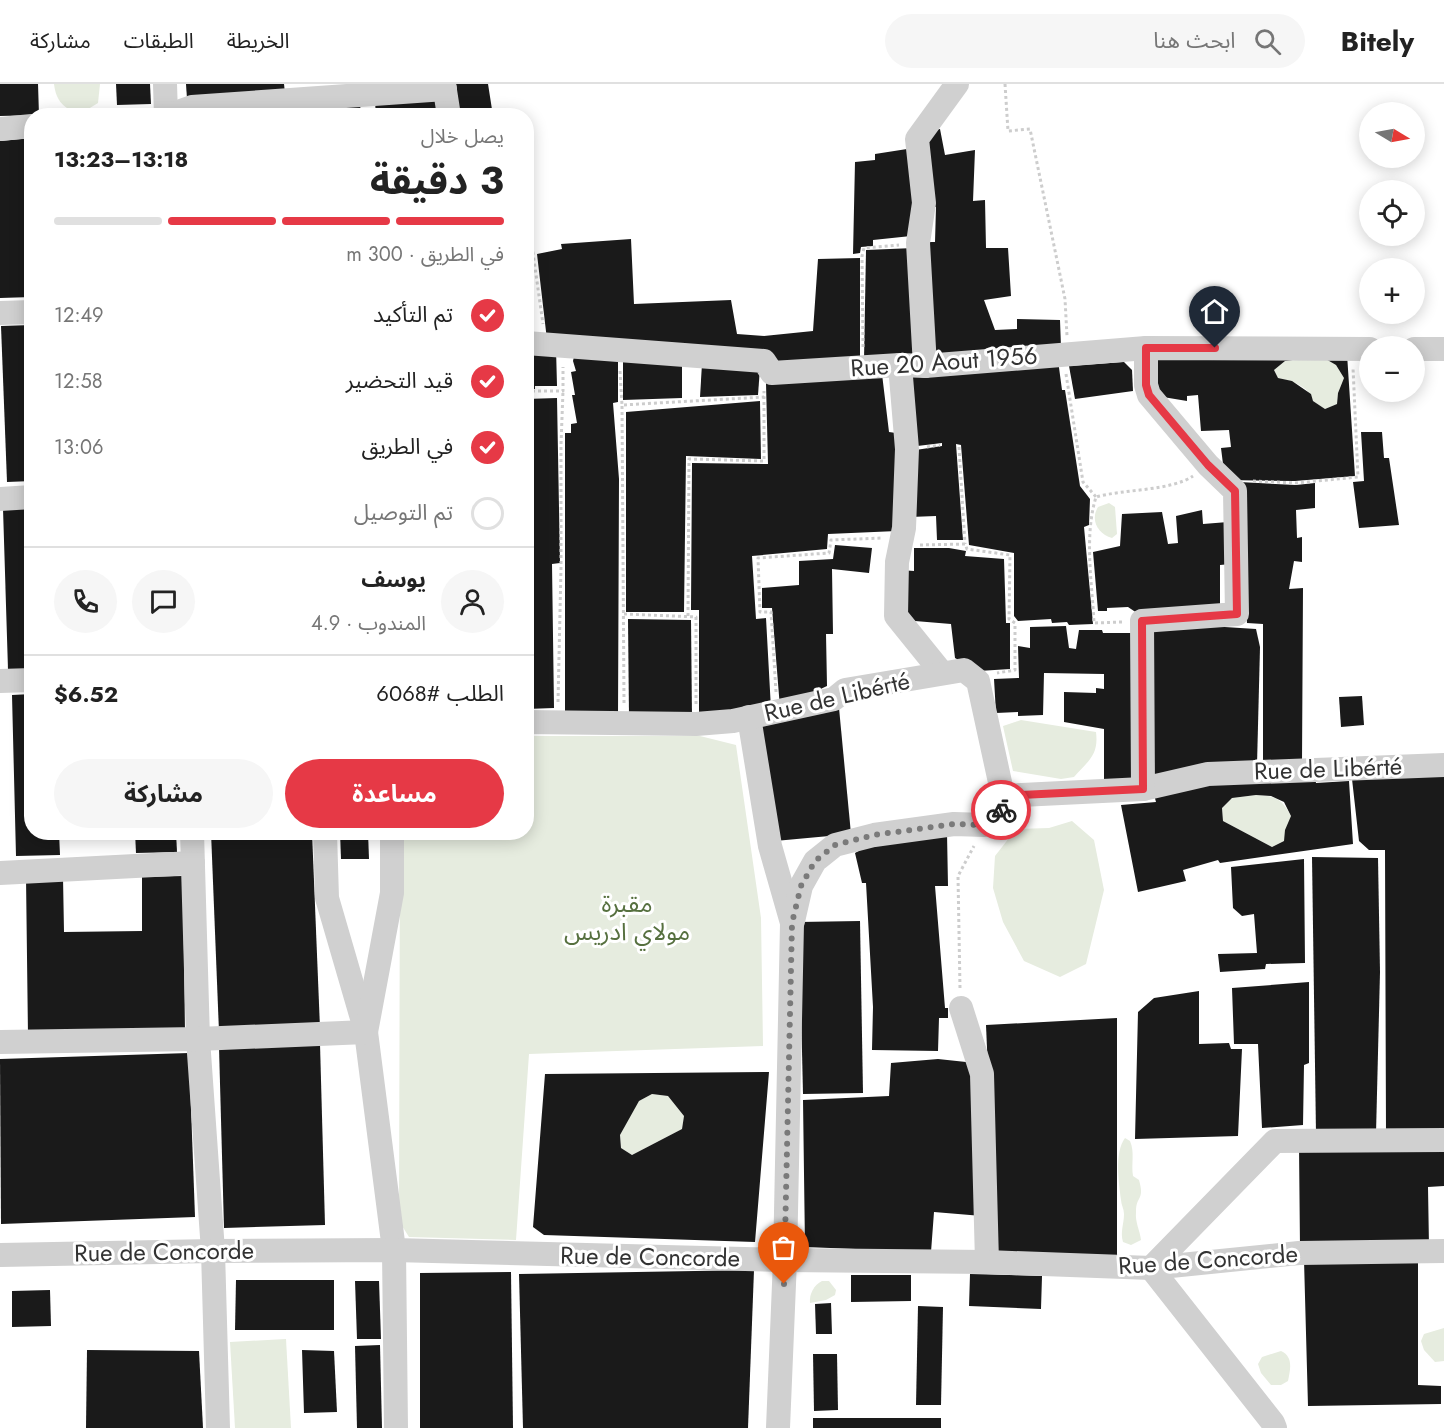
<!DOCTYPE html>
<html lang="ar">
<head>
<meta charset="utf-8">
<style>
	:root { --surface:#fff; --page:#f6f6f6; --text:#222; --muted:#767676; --line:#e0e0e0; --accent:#e63946 }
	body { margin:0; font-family:Jost,"Noto Sans Arabic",sans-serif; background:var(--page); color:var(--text); direction:rtl; height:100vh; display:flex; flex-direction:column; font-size:22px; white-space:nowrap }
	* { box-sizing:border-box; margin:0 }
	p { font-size:20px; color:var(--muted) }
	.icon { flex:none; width:33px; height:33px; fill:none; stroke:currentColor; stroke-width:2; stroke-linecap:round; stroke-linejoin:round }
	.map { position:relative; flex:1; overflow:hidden; direction:ltr }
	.panel { position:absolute; left:24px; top:24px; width:510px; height:732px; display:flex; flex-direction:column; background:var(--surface); border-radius:24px; box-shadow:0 3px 15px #0003; direction:rtl }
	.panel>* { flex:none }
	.needle { width:39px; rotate:100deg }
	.fabs { position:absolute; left:1359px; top:18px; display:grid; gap:12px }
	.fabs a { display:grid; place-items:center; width:66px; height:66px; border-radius:50%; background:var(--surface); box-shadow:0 3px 15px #0003; font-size:30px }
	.pin { position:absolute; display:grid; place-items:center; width:51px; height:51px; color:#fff; margin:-62px -26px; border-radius:50% 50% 50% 0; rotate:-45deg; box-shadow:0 0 6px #0007 }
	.pin .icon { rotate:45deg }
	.courier { position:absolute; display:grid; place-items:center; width:60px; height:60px; margin:-30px; border:4px solid #e63946; border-radius:50%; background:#fff; color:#222; box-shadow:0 2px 8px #0007 }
	.summary em { font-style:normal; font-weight:700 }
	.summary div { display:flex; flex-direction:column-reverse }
	.summary { display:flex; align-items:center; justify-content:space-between; height:102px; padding:0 30px }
	h1 { font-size:39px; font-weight:700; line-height:45px }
	.bar { display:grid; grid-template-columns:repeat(4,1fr); gap:9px 6px; align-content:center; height:72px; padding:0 30px }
	.bar i { height:8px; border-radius:4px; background:var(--line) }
	.bar .on { background:var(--accent) }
	.bar p { grid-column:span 4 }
	.line { display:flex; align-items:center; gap:15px; padding:0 30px; border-top:2px solid var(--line) }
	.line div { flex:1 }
	.round { display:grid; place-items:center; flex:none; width:63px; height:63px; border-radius:32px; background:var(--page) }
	ol { padding:0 30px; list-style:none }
	li { display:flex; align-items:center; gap:18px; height:66px }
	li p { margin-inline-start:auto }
	li .icon { padding:6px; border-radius:50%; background:var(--accent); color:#fff; stroke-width:4 }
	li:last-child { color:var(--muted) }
	li i { width:33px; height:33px; border:3px solid var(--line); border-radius:50% }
	.action { display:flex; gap:12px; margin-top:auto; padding:12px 30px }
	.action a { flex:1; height:69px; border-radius:36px; background:var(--accent); color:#fff; font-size:24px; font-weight:700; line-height:69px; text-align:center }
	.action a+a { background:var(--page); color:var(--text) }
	header { display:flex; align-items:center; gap:36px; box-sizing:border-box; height:84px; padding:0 30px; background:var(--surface); border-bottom:2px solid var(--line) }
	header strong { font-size:28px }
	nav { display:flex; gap:33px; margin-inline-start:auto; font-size:21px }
	.search { width:420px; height:54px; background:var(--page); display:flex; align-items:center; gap:15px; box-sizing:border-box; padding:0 21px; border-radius:33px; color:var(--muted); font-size:22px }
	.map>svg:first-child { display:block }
</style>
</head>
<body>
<header>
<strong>Bitely</strong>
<div class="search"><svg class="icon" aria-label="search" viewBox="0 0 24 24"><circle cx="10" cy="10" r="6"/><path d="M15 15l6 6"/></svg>ابحث هنا</div>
<nav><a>الخريطة</a><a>الطبقات</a><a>مشاركة</a></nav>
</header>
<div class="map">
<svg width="1444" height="1344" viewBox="0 0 1444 1344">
	<rect width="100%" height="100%" fill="#fff"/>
	<g fill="#e6ecdf">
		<path d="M54,0H100L98,19L80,30C64,25 56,17 54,0Z"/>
		<path d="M1324,274L1336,281L1344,294L1338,309L1337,320L1325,325L1313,317C1309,302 1292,297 1278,294L1274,286L1285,277Z"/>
		<path d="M1109,419L1115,423L1117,450L1112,454C1098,450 1090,436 1098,423Z"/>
		<path d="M1021,636L1096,648C1099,671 1088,677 1074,693L1061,695L1013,687L1003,642Z"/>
		<path d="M527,652H700L736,661L761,834L763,962L529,970L516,1156L409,1153L399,1137L400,749L526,748Z"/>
		<path d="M1256,711C1276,712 1281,714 1291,732L1284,757L1272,763L1223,737L1222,724L1232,714Z"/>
		<path d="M1072,737L1094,756L1104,806L1086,880L1060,893L1024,877L1003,838L993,804L995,772L1016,745L1049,744Z"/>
		<path d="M652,1010L668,1012L684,1032L682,1045L632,1071L621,1064L620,1051L631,1029L639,1017Z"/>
		<path d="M1125,1054L1130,1057C1135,1068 1131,1080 1133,1092L1139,1096C1145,1117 1136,1111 1136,1128C1135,1139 1140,1146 1141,1156L1131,1161L1123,1158C1120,1148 1124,1140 1124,1130C1124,1125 1121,1120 1121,1116C1119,1098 1114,1069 1125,1054Z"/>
		<path d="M822,1197H829L836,1206L835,1211L826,1216L810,1219C809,1210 814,1201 822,1197Z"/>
		<path d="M1444,1244V1277L1435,1278L1424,1266L1421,1257L1424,1250Z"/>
		<path d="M286,1255L291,1344H235L230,1258Z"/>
		<path d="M1281,1267C1294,1273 1290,1286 1288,1297L1281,1301H1271L1261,1289L1258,1280L1262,1273Z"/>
	</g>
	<g fill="#1a1a1a" fill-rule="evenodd">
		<path d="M0,0H38L39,31L0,32Z"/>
		<path d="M116,0H150L151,20L117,21Z"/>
		<path d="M186,0H284L285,9L187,15Z"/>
		<path d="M450,0H488L493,32H453Z"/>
		<path d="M446,13V32H376L375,17Z"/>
		<path d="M360,19L361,32H311L310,21Z"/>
		<path d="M940,45L945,71L975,66L973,117L985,116L986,164H1008L1011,212L984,216L995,246L1017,245V235L1060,236L1061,263L934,278L923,158H935L936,123L929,121L924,53L932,46Z"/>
		<path d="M32,54V213L0,214V57Z"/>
		<path d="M907,65L916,123L911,152L873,156V162L861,163L860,169L853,170L855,78L875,76V70Z"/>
		<path d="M631,155L634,220L731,216L737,250L764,252L813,247L818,175L860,174V279L772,284L547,256L537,170L562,165L561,160Z"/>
		<path d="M914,164L916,277H864L866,166Z"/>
		<path d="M32,241V397L7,398L1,242Z"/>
		<path d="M556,264L557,302H535V305H526V265Z"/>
		<path d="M575,268L618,275V318L613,319L619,395L618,635H565V349H571V340L577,339L572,311H575L571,288L576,287L573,277Z"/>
		<path d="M1160,270H1347L1355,392L1295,397L1225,396L1221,364L1231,363L1229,346L1201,347L1198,311L1187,312V317L1157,312L1152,277ZM1308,274H1324L1336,281L1344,294L1338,309L1337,320L1325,325L1313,317L1311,310L1292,297L1278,294L1274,286L1285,277Z"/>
		<path d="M623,272L682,275V314L623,316Z"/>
		<path d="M1058,276L1062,306H1065L1080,402L1090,415L1089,441L1084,443L1093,540L1069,541L1067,538L1052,539L1051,535L1018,537L1014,532V469L969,461L961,361L956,360L963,456H937L936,432L910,433L909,367L942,362V359L909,363L907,289Z"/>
		<path d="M1124,278L1132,286L1133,307L1075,315L1069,282Z"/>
		<path d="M702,280L760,284L758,311L700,313Z"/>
		<path d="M882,290L889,348L903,350L897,447L828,450L827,465L752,472L756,535L766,534L771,625L699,635V526H691L692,379L768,380L766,299Z"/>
		<path d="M557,314L560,479L552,480L554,624L526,625V315Z"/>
		<path d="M760,317L761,375L686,372L684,528H626V328Z"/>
		<path d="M1361,348H1382L1384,374H1389L1399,441L1359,444L1353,398L1364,397Z"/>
		<path d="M1239,398L1296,401L1315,399V424L1296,426L1297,454L1302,453V478L1294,477L1289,505L1303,504L1302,678L1263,679V540L1247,539Z"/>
		<path d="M32,423V585L8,586L3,424Z"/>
		<path d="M1202,426L1203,440L1228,438L1231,480L1220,481V522L1137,529L1128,523L1107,524V527H1098L1093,468L1120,462L1122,430L1162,428L1168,460L1178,459L1176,432Z"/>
		<path d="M835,461L872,464L869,489L832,485L833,550H826L827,602L780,624L772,524H762V504L799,501V477L833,475Z"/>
		<path d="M914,464H949L966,467L965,472L1004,475L1006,539H1010V585L979,587L955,574L951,540L915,537L901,526L900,486L914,487Z"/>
		<path d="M628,535L691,536L692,634L629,633Z"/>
		<path d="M1066,542L1069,564L1076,565L1079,546H1102L1103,549H1136V696L1104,701V645L1064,638V608L1096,609V604L1104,605V590L1044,589L1043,631L1018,632V628L996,629L994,595L1019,594L1018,562L1030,564V543Z"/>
		<path d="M1209,542L1256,545L1260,563L1257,681L1149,698L1153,543Z"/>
		<path d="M32,610V748H59L60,771L16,772L12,611Z"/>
		<path d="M1362,612L1364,641L1341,643L1339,613Z"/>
		<path d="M839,624L851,750L775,757L758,637Z"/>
		<path d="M1314,688L1316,699L1349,697L1353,760L1220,779L1218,776L1183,786L1186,797L1138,808L1121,721L1156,718L1153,707ZM1256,711L1271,712L1284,718L1291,732L1285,746L1284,757L1272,763L1223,737L1222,724L1232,714Z"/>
		<path d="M1444,691V1050L1386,1048L1385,766H1369L1359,757L1352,695Z"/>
		<path d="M135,748H176L177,768L136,769Z"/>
		<path d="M211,748H312L320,944L219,948Z"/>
		<path d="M340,748H368L369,775H341Z"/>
		<path d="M947,749L948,802H935L945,924H948V934H939L938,967L872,966L873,923L866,799H862L855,769L866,763Z"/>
		<path d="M1312,773L1378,774L1380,888L1376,1050H1316Z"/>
		<path d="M1304,775L1305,879L1266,880L1265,885L1220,888L1218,870L1257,869L1254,830L1242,832L1233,824L1231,783Z"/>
		<path d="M183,792L185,949L28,952L26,793H63L64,848L142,847V793Z"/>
		<path d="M860,837L863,1009L803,1010L799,838Z"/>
		<path d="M1309,898V979L1304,981L1303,1041L1262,1044L1258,960H1234L1232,904Z"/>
		<path d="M1199,907V960L1229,959L1231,965H1242L1238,1052L1135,1055L1138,928L1154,914Z"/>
		<path d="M1117,934V1174L996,1172L986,941Z"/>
		<path d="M320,960L325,1141L224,1144L219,963Z"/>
		<path d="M189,969L195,1133L1,1140L0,975Z"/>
		<path d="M938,975L966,978L978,988L982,1132L934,1128L931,1168L805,1163L803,1016L889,1012L891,979Z"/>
		<path d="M769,988L755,1158L544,1151L533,1143L545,990ZM652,1010L668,1012L684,1032L682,1045L632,1071L621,1064L620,1051L639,1017Z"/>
		<path d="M1444,1061V1102L1428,1103L1429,1163L1300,1164L1299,1062Z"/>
		<path d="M1418,1173V1301L1441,1302V1320L1308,1322L1304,1176Z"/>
		<path d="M754,1186L748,1344H523L519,1190Z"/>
		<path d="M511,1188L513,1344H420V1189Z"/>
		<path d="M970,1190L1042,1192L1041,1225L969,1222Z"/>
		<path d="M851,1191H911V1217L851,1218Z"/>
		<path d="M236,1196H334V1246H235Z"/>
		<path d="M355,1197H379L381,1255H357Z"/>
		<path d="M50,1206L51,1242L12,1243V1207Z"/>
		<path d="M831,1219L832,1250H816L815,1220Z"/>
		<path d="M918,1222L943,1223L941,1321H916Z"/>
		<path d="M380,1261L382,1344H357L355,1262Z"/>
		<path d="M87,1266L199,1267L203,1344H86Z"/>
		<path d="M302,1266L334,1267L337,1328L304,1329Z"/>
		<path d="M813,1270H837L838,1326L814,1327Z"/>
		<rect x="813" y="1334" width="128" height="10"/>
	</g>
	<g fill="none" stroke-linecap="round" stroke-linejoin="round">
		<g stroke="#cdcdcd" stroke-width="3" stroke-dasharray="3 3" stroke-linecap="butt">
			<path d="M1005,0L1008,47L1030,45L1065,215L1067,252"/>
			<path d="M526,154L531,155L543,240"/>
			<path d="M863,263L862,172L864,164L899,161"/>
			<path d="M620,287L622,321"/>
			<path d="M1066,290L1083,398L1096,413"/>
			<path d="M526,307H563V283"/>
			<path d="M927,363L940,361"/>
			<path d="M959,363L965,460"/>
			<path d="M1253,397L1296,399L1358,393L1353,284"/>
			<path d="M920,461L965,460L967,465L1010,471L1009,535L1015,539V586L997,589"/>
			<path d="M624,530L696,533V621"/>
			<path d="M688,532L689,375L764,377V313"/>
			<path d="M1122,538L1094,539C1092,498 1084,452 1096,413C1124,405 1171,407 1193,392"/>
			<path d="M776,608L771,528H760L758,474L829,469L831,456L883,454"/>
			<path d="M558,618L561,484V361L563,307"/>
			<path d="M624,619L622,321L764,313V307"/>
			<path d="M960,904L958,792L974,762"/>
		</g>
		<g stroke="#d0d0d0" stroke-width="24">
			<path d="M165,0L166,32"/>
			<path d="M444,0L449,32"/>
			<path d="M167,32L192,23L445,5"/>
			<path d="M0,45L32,42"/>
			<path d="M0,229L32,228"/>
			<path d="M526,259L764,277L772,289L900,281L925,282L1146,264L1370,265"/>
			<path d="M1414,265H1444"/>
			<path d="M900,281L907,365L904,444L897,478L896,532L942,589"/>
			<path d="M925,282L918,159L924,119L917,55L957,0"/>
			<path d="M0,415L32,413"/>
			<path d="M0,597L32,596"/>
			<path d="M749,633L770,762L792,839L785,1176L778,1344"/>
			<path d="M526,638L696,640L733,637L834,615L845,606L964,586L978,597L1003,712L1143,705L1208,690L1444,681"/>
			<path d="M1143,705L1142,537L1237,530L1235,407L1208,381L1149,311L1146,301V264"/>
			<path d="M192,748L198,955L213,1167L218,1344"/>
			<path d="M325,748L327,814L366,948L394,1166L396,1344"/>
			<path d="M0,789L193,779"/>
			<path d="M793,837L801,802L815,777L835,761L874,751L954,740L985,741L996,735L1001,726L1003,712"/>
			<path d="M961,924L982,990L987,1178"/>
			<path d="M0,958L198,955L366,948L392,809V748"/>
			<path d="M0,1171L213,1167L394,1166L785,1176L987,1178L1151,1184L1299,1169L1444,1167"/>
			<path d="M1275,1344L1273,1339L1151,1184L1275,1057L1444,1056"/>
		</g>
	</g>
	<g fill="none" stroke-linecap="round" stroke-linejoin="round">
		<path stroke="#7a7a7a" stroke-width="6" stroke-dasharray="0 10.8" d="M784,1200L792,839L801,802L815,777L835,761L874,751L954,740L985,741L996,735L1001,726"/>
		<path stroke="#e63946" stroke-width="8" d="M1001,726L1003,712L1143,705L1142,537L1237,530L1235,407L1208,381L1149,311L1146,301V264H1215"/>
	</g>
	<g text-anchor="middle" stroke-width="6" stroke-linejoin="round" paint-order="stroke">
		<g font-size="24" fill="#333" stroke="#fff">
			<text transform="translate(944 278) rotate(-4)" y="8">Rue 20 Aout 1956</text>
			<text transform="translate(837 613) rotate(-13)" y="8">Rue de Libérté</text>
			<text transform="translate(1328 685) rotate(-2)" y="8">Rue de Libérté</text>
			<text transform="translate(164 1168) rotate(-1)" y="8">Rue de Concorde</text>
			<text transform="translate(650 1173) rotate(1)" y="8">Rue de Concorde</text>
			<text transform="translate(1208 1176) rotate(-4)" y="8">Rue de Concorde</text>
		</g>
		<g font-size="24" fill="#56703f" stroke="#fff">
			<text x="627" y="828">مقبرة<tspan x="627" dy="28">مولاي ادريس</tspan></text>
		</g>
	</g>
</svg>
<div class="fabs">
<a><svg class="needle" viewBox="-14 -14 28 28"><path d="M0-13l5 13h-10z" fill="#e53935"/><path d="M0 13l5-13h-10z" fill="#767676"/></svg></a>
<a><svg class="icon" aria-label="locate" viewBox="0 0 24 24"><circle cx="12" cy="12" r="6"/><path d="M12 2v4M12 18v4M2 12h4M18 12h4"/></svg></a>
<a>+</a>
<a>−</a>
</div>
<div class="pin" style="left:784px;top:1200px;background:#ea580c"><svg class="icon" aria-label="bag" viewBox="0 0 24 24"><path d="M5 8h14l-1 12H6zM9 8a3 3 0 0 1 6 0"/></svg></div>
<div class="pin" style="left:1215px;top:264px;background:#1f2937"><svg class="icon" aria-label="home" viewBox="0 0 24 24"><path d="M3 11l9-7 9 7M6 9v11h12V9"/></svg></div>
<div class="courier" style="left:1001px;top:726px"><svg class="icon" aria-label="bike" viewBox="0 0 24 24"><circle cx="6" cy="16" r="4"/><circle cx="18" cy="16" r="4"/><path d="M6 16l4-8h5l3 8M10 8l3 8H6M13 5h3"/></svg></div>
<section class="panel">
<div class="summary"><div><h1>3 دقيقة</h1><p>يصل خلال</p></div><em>13:18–13:23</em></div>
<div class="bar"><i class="on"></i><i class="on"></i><i class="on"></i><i></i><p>في الطريق · 300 m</p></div>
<ol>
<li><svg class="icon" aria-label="check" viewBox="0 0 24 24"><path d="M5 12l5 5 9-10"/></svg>تم التأكيد<p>12:49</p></li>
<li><svg class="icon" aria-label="check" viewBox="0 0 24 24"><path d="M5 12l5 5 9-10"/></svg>قيد التحضير<p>12:58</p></li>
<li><svg class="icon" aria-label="check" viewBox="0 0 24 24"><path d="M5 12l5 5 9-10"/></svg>في الطريق<p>13:06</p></li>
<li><i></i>تم التوصيل</li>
</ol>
<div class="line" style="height:108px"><a class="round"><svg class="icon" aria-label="person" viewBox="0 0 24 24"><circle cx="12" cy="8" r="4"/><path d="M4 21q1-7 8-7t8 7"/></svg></a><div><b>يوسف</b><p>المندوب · 4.9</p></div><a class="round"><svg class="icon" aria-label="chat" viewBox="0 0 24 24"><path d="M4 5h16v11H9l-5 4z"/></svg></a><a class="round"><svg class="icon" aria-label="phone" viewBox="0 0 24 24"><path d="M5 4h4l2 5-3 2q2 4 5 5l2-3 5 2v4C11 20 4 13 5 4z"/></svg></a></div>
<div class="line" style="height:78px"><div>الطلب #6068</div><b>$6.52</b></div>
<div class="action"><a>مساعدة</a><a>مشاركة</a></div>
</section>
</div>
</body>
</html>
